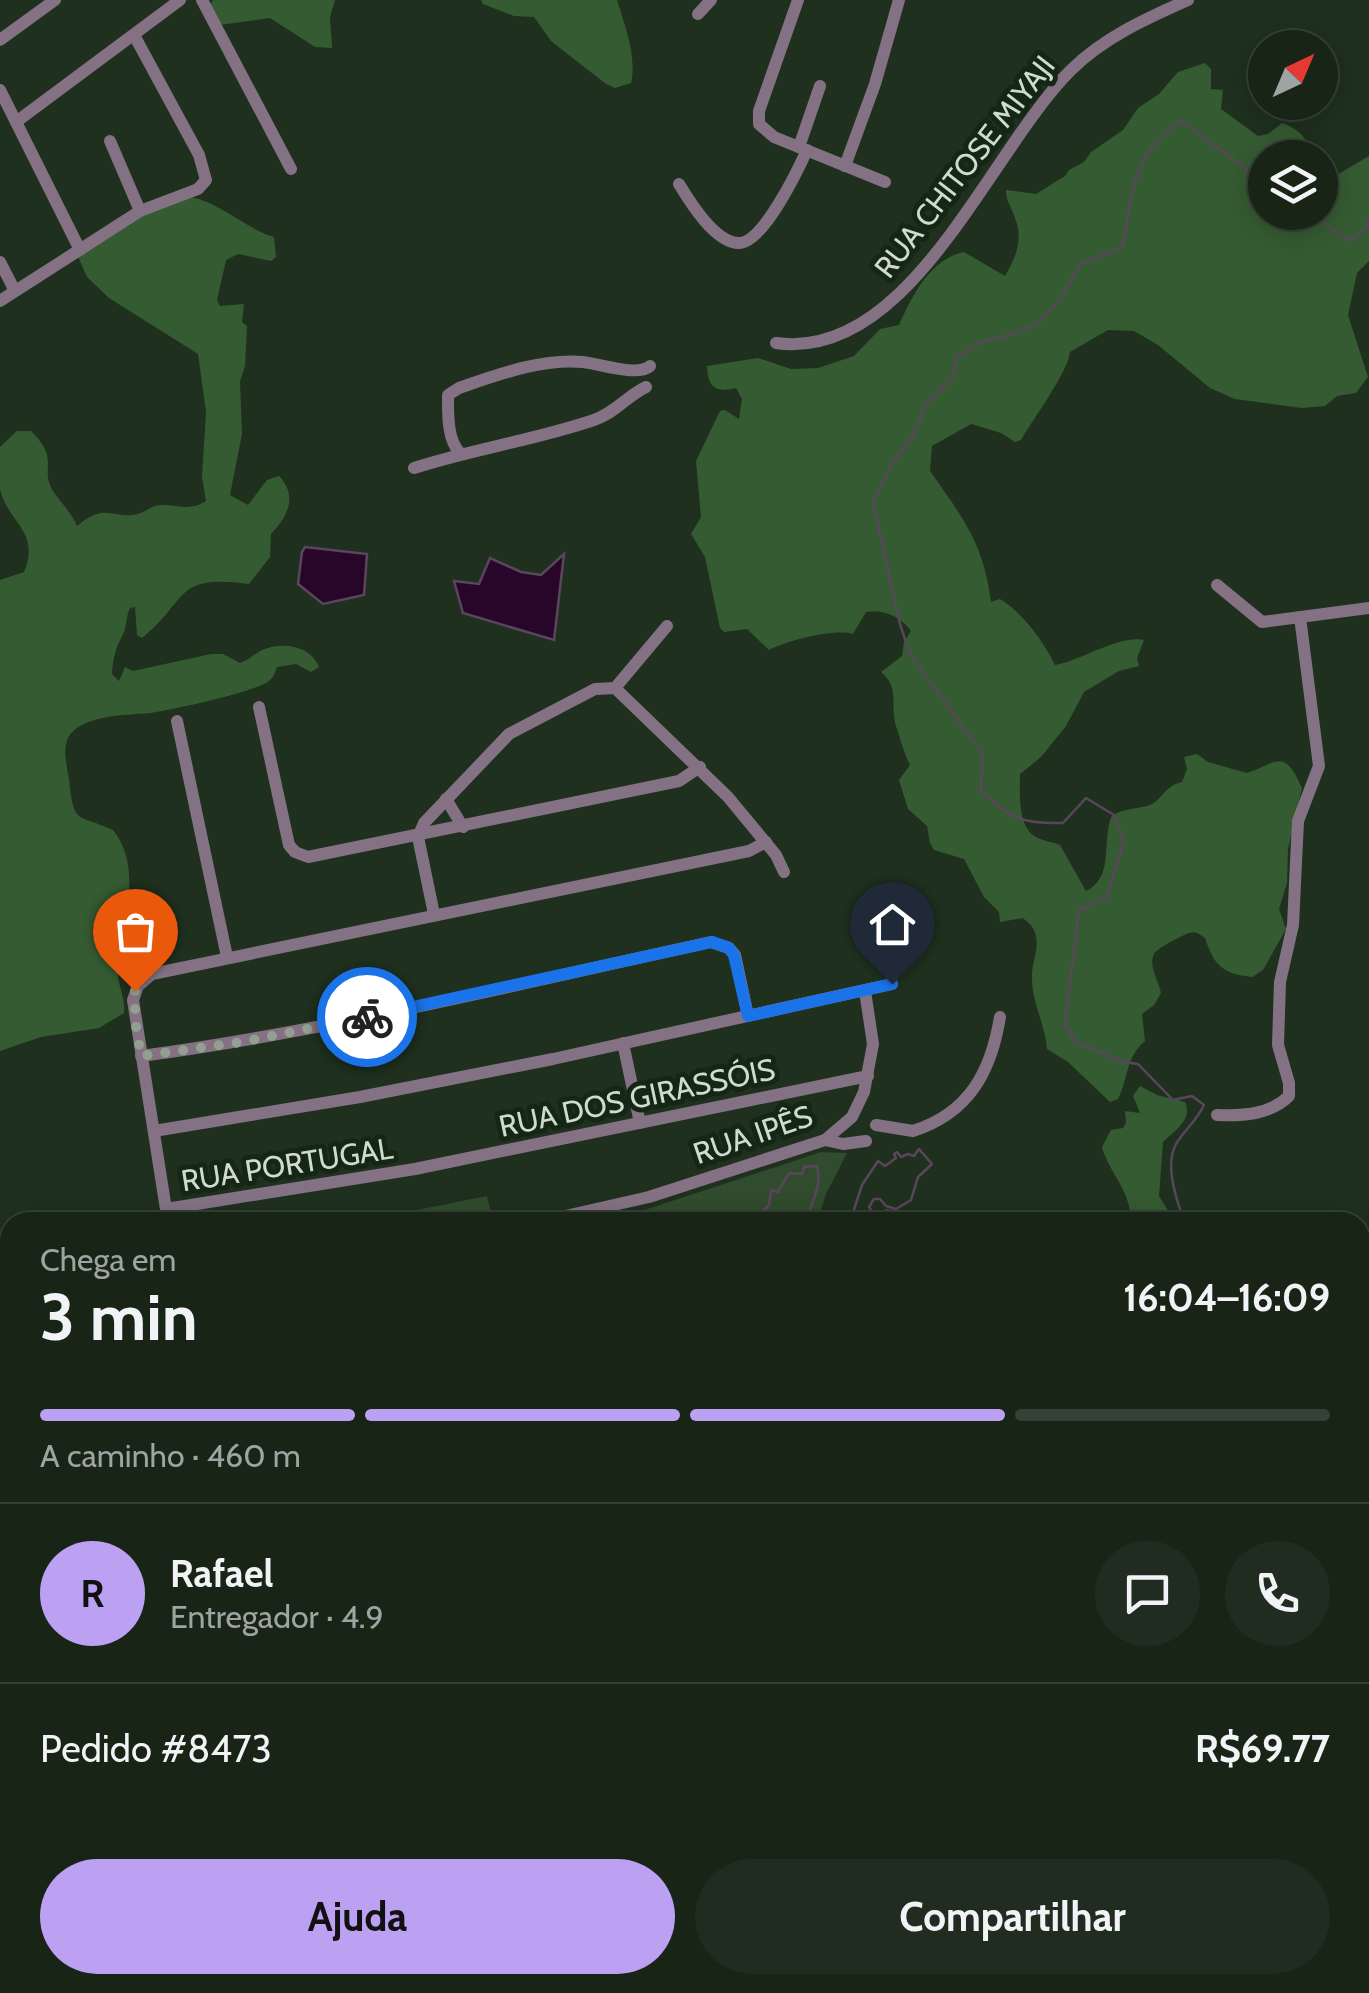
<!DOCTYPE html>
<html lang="pt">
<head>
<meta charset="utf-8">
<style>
	:root { --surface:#172416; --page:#202c1f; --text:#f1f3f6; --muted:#9ea4a1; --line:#364135; --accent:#bca0f2 }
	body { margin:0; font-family:Cabin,sans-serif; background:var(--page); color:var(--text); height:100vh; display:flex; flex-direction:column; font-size:38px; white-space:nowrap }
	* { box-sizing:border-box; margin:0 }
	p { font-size:32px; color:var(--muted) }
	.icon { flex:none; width:55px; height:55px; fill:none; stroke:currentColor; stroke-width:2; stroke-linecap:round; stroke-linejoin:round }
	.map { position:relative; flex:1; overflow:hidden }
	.drawer { position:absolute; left:0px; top:1212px; width:1370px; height:782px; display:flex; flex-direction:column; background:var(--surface); border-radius:30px 30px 0 0; box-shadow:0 5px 25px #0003,0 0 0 2px var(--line) }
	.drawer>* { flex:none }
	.needle { width:65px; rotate:44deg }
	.buttons { position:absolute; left:1248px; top:30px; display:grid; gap:20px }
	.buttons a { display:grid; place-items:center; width:90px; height:90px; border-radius:50%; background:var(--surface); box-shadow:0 5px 25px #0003,0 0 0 2px var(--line); font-size:50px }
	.pin { position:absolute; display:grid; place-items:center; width:85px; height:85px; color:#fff; margin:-102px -42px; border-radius:50% 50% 50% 0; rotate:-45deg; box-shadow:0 0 10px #0007 }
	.pin .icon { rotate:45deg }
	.courier { position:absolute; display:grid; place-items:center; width:100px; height:100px; margin:-50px; border:8px solid #1a73e8; border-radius:50%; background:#fff; color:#222; box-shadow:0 2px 12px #0007 }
	.headline em { font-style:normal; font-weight:700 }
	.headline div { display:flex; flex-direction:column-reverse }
	.headline { display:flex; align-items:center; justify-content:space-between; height:170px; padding:0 40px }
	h1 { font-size:65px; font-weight:700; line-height:75px }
	.bar { display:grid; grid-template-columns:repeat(4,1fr); gap:15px 10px; align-content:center; height:120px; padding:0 40px }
	.bar i { height:12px; border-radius:8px; background:var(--line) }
	.bar .selected { background:var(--accent) }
	.bar p { grid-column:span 4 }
	.line { display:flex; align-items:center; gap:25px; padding:0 40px; border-top:2px solid var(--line) }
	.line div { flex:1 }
	.round { display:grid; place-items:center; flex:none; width:105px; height:105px; border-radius:52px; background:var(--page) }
	.button { display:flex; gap:20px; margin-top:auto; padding:20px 40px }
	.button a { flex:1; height:115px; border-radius:60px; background:var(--accent); color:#111; font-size:40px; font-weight:700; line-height:115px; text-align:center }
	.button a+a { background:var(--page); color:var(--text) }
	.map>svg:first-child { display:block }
</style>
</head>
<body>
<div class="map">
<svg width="1369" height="1993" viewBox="0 0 1369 1993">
	<rect width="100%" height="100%" fill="#1f301e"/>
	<g fill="#304b2e">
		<path d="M821,1152L847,1153L826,1194L817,1222H608Z"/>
		<path d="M487,1196L493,1222H190L260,1215H392Z"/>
	</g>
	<g fill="#355b32">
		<path d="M213,0H335L330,17L332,48L315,47L270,18L219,25L206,12Z"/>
		<path d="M481,0H617C625,26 637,57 631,83L615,88L606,84L551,41L534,17L514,16L483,4Z"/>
		<path d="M1205,63L1211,69V89L1223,90L1221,109L1258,136L1268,134L1282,123C1300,129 1308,140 1314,157L1265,158V212H1320V171L1335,176L1369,156V261L1357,273L1348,315L1368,377L1356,393L1337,396L1325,406L1302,408L1235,399L1210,388L1158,345L1134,331L1108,330L1070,352C1068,372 1033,419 1021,440L1015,442L1001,433L971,424L932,446L930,471C963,518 984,544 991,602L1000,599C1022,612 1044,642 1055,665C1081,661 1118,635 1144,640L1137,658L1139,666L1119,671L1084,692L1066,726L1041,757L1020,774C1020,792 1017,827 1036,837C1043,841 1053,842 1060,845L1086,891C1114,878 1102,843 1111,817C1124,807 1136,810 1150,805C1163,799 1164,786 1182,782L1187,769L1184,757L1197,754L1208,762L1247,773C1277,763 1284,747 1302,788L1288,849L1287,883L1279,909L1286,929L1263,970L1252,977C1222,974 1214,965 1205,938C1199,934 1197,931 1189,933C1183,935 1157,948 1154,954C1148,966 1159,981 1161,993L1154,1005L1142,1014L1145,1041C1125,1058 1129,1077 1118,1099L1110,1102L1068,1062L1047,1049C1045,1024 1032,1003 1032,978C1031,964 1039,951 1036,937C1035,928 1030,924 1023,918L1000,922L999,912L984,897L964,859L934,850L930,843L927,826L908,809L899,780L910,765C904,753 900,738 896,726C890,704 900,688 881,672L902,656L904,642L911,631C901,617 883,609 866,612L853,634C835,628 785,641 769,650L747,629L724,632L720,628L705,557L691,534L701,517L696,461L720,411L725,410L739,419L742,399L736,388C715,393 708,387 707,366L758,358L791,369L818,368L854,356L880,329L899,325C912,296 930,259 964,252L1005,276C1015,259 1023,241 1016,221C1013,209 1006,203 1006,190L1036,194L1065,176L1069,170L1084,162L1091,152L1123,130L1138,108L1159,94L1178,72Z"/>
		<path d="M191,197C221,203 248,230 274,237L276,257L271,261L238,254L226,260L217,300L220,306L244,304L242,322L247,326L245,366L240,381L242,434L230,495L248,505L267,480L279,476C298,496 288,516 271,534L270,557L249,584C173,574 190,599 142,638L137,635L135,607L130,608C126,616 127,624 124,632C116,648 113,656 112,674L119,681L125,667L133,671L211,654H223L240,663C249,660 254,654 262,650C283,641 311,646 319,667L311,672L296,664L277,667C275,672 274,677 270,680C258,692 171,710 151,713C130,715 76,714 67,741C63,752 67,767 69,779C74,827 77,813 113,830C144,869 122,923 118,967C116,983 126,997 124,1013L99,1028L41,1037L0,1051V580L24,572C41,531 7,522 0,489C0,476 0,460 0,447L17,431H31C61,461 39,467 53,491C61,503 71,512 77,526C106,501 114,520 138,514C145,512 153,505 160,505C178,504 189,512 206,501L202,477L206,412L198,354L109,298L87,277L76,252L164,203Z"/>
		<path d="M1140,1086L1157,1095L1185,1102C1193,1120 1175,1130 1163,1142L1159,1196L1175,1222H1131C1131,1190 1109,1173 1102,1147L1111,1130L1123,1128L1126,1123L1125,1111L1140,1113L1133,1096Z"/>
		<path d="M1360,1567L1369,1570V1765L1360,1770Z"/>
		<path d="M859,1985H1051L1048,1993H854Z"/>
	</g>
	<g fill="#28062a" stroke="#5a465c" stroke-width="2.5">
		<path d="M305,547L367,554L364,595L323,604L298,584L302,552Z"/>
		<path d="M564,554L554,640L463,613L454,581L479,584L490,558L521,572L541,575Z"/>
	</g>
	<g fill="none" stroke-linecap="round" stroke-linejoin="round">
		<g stroke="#5a465c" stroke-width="2.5">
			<path d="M1308,212L1350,241L1366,228L1369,219"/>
			<path d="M768,1222L760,1214L769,1205L771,1190L778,1192L789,1173L802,1174L804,1167L817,1166C822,1188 812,1198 808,1218L801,1222"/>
			<path d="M850,1222L862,1185L878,1161L885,1166L896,1158L894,1154L897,1152L901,1157L908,1154L914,1156L919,1149L932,1164L918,1177L911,1200L896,1209L886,1206L880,1199H874L869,1207L875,1216L883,1215L886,1210L896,1212L895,1217L902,1219L903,1222"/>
			<path d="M1184,1222C1177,1200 1164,1166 1176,1144C1185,1129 1196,1122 1204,1105L1192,1096L1173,1100L1138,1064C1114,1062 1099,1050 1076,1043L1065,1024L1079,910L1106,898L1124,840L1114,815L1086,798L1063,823C1021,824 1012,819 981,791L982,753L910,654L900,624L873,503L890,467L917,429L925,405L954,376L956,357L982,342L1013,334L1040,322L1059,301L1081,263L1122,248C1132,198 1132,151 1181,121L1265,183"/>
			<path d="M965,1985L974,1993"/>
		</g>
		<g stroke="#847284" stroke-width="12">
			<path d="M202,0L291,169"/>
			<path d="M798,0L759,111V124L774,137L885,182"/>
			<path d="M698,14L711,0"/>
			<path d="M0,40L55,0"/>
			<path d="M0,90L80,250"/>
			<path d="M16,122L180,0"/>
			<path d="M110,141L140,211"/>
			<path d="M799,147L820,86"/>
			<path d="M845,166L875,84L899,0"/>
			<path d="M679,184C690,202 715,243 739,243C763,243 798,170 807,150"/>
			<path d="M0,262L15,291"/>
			<path d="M0,301L140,211L198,189L206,180L199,155L134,35"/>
			<path d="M776,343C910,362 990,150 1071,70C1103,38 1147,18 1188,0"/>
			<path d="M460,453C447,440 448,413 448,395L459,388C497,375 542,358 583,362C601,364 638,377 650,366"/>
			<path d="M414,468C473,449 535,440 594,420C615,413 627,396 646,387"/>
			<path d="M1217,585L1262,622L1369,608"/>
			<path d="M615,688L728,797L776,855L784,872"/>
			<path d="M615,688L667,626"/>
			<path d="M259,707L289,845L295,852L308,857L679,781L700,767"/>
			<path d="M177,721L227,957"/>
			<path d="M446,799L463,827"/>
			<path d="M434,914L418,837L424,823L509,734L595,689L615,688"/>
			<path d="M623,1043L640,1123"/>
			<path d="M141,1056C333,1030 522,983 711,942L729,948L735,955L748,1016"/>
			<path d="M1217,1115C1242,1116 1270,1115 1289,1096V1083L1278,1045L1280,982L1293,925L1298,821L1319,766L1300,617"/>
			<path d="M876,1125L913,1131C969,1113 991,1072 1000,1017"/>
			<path d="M154,1131L360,1097L553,1059L892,984"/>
			<path d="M825,1140L843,1144L866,1141"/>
			<path d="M166,1209L415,1169L868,1076"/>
			<path d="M168,1222L133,1000L138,986L152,974L749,851L766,842"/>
			<path d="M539,1222L649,1197L825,1140L852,1117L864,1092L873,1044L865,991"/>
			<path d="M0,1404L10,1403"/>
			<path d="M0,1658L4,1685"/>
			<path d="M0,1765L10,1764"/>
			<path d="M1360,1772L1369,1766"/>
			<path d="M0,1841L10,1840"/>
			<path d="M0,1922L11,1993"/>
			<path d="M1360,1944L1369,1942"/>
			<path d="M320,1987L329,1985"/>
		</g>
	</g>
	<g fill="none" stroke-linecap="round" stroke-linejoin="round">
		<path stroke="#929f91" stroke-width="10" stroke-dasharray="0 18" d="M135,991V1020L141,1056L242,1042L367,1017"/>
		<path stroke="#1a73e8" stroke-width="12" d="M367,1017L712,942L729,948L734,955L748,1016L892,984"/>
	</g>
	<g text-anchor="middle" stroke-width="10" stroke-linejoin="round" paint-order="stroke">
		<g font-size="30" fill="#d0dbcf" stroke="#162615">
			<text transform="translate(965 167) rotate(-52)" y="10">RUA CHITOSE MIYAJI</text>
			<text transform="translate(637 1098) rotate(-12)" y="10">RUA DOS GIRASSÓIS</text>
			<text transform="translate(753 1135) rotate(-19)" y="10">RUA IPÊS</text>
			<text transform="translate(287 1165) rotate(-9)" y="10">RUA PORTUGAL</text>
		</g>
	</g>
</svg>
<div class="buttons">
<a><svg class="needle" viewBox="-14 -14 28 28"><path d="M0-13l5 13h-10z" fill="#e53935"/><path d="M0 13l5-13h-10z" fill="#9ea4a1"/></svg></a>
<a><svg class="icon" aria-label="layers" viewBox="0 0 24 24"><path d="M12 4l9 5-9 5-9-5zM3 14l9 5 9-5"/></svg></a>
</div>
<div class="pin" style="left:135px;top:991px;background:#ea580c"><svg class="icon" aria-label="bag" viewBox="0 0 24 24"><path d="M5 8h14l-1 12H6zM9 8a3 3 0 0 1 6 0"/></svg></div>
<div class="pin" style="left:892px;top:984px;background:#1f2937"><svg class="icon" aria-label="home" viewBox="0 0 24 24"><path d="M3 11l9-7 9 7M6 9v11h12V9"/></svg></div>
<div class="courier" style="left:367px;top:1017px"><svg class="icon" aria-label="bike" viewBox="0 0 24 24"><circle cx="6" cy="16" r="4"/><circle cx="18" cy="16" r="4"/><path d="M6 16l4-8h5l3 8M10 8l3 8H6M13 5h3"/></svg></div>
<section class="drawer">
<div class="headline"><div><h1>3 min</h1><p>Chega em</p></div><em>16:04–16:09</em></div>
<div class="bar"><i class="selected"></i><i class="selected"></i><i class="selected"></i><i></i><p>A caminho · 460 m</p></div>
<div class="line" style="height:180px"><b class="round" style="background:var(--accent);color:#111">R</b><div><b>Rafael</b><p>Entregador · 4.9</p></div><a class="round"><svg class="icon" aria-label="chat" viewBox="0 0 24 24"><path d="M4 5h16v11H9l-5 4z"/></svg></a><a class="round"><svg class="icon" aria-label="phone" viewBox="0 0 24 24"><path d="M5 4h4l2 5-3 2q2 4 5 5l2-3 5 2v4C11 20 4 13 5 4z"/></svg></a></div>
<div class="line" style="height:130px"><div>Pedido #8473</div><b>R$69.77</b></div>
<div class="button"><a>Ajuda</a><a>Compartilhar</a></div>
</section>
</div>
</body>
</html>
